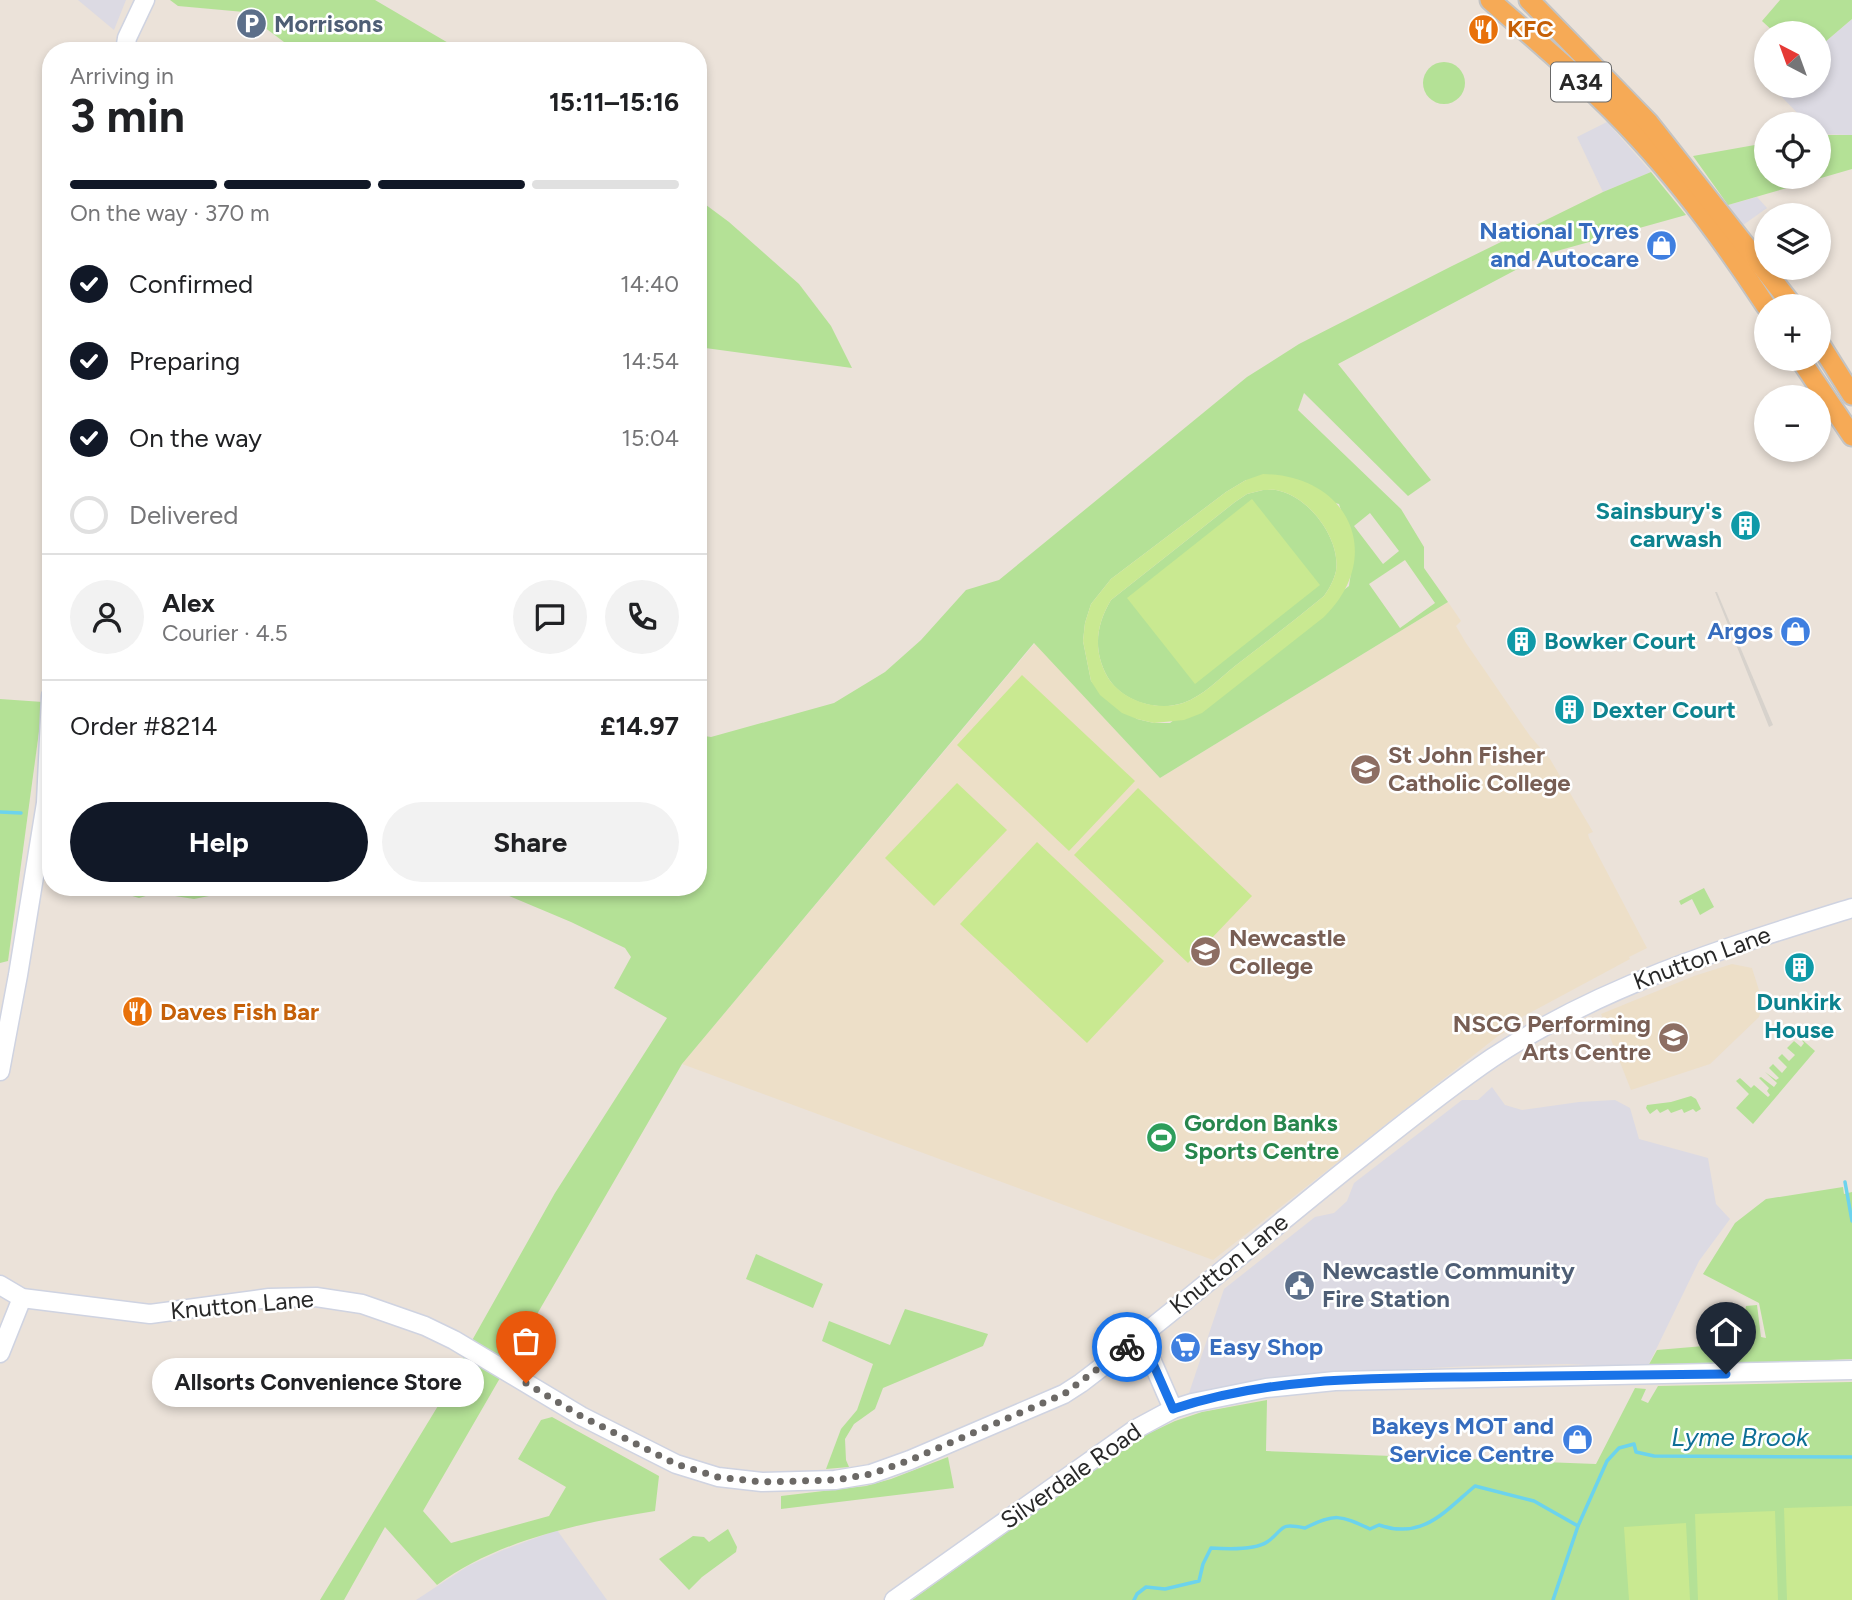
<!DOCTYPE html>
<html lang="en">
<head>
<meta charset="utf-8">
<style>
	:root { --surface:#fff; --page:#f2f2f2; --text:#202124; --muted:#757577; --line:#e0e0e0; --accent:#111827 }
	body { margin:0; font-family:Figtree,sans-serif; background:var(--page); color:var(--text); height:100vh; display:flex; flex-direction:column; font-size:26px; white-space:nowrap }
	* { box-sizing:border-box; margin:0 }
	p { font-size:23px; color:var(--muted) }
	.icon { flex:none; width:38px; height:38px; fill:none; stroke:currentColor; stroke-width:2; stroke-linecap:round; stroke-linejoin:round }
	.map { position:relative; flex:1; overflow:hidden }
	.details { position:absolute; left:42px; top:42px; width:665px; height:854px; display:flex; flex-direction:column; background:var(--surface); border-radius:28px; box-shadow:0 4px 10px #0003 }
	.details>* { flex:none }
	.needle { width:46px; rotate:319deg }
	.buttons { position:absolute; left:1754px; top:21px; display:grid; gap:14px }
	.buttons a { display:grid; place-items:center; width:77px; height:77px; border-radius:50%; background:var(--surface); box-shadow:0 4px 10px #0003; font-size:35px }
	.pin { position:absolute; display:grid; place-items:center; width:60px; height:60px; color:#fff; margin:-72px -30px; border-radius:50% 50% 50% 0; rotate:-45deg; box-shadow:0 0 7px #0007 }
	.pin .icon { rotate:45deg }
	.courier { position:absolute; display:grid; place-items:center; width:70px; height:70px; margin:-35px; border:5px solid #1a73e8; border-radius:50%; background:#fff; color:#222; box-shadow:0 2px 9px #0007 }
	.bubble { position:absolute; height:49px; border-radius:24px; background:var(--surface); box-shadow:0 4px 10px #0003; font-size:23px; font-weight:700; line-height:49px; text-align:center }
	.summary em { font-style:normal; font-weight:700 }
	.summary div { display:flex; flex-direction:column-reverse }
	.summary { display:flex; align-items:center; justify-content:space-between; height:119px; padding:0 28px }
	h1 { font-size:46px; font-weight:700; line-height:52px }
	.bar { display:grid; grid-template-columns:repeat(4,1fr); gap:10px 7px; align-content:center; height:84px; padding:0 28px }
	.bar i { height:9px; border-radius:5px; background:var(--line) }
	.bar .active { background:var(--accent) }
	.bar p { grid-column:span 4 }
	.line { display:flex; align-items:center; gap:18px; padding:0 28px; border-top:2px solid var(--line) }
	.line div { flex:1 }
	.round { display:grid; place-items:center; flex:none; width:74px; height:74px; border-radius:37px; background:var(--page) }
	ol { padding:0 28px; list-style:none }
	li { display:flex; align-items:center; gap:21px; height:77px }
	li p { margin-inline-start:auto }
	li .icon { padding:7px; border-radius:50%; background:var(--accent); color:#fff; stroke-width:4 }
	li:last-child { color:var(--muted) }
	li i { width:38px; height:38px; border:4px solid var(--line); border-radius:50% }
	.primary-button { display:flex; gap:14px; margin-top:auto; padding:14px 28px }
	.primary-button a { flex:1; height:80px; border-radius:42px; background:var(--accent); color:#fff; font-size:28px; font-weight:700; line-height:80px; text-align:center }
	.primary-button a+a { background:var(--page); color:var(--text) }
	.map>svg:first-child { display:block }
</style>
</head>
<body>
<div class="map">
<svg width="1852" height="1600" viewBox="0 0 1852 1600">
	<rect width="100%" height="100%" fill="#ebe2d9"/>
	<g fill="#dcdae3">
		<path d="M78,0H126L114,30Z"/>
		<path d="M1852,19V135L1818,134V124H1808L1774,89L1777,86H1818V48Z"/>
		<path d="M1607,122L1651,172L1603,192L1577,137Z"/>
		<path d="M1757,197L1767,208L1743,225L1728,205Z"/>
		<path d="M1492,1087L1505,1105L1522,1110L1579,1102L1615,1100L1630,1108L1639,1139L1708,1158L1716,1204L1730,1219L1699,1261L1647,1368L1567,1364L1473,1366L1317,1373L1188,1396L1224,1289L1315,1217L1334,1213L1347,1201L1354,1183L1462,1100H1478Z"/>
		<path d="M557,1530L607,1600H416L468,1566L503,1550Z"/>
	</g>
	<g fill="#eddfc8">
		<path d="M1448,602L1461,621L1456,626L1466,643L1530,736L1550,759L1593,832L1588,834L1589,838L1647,948L1629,957L1630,959L1522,1017L1524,1021L1498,1036L1213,1260L682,1064L1035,643L1160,778Z"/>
		<path d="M1732,964L1752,968L1763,1003L1759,1017L1710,1064L1631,1090L1601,1014L1694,976Z"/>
	</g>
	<g fill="#b4e196" fill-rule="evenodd">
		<path d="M170,0H375L462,51H296L244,12L178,6Z"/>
		<path d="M1780,0H1852V19L1818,48V33H1775L1762,21Z"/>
		<circle cx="1444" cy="83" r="21"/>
		<path d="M1818,135H1852V169L1728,205L1693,156L1766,143V177H1818Z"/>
		<path d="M1651,172L1686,215L1546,254L1338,364L1431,480L1408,496L1304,393L1298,410L1401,509L1424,547V568L1448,602L1160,778L1034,643L682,1064L423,1511L451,1543L549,1516L566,1487L518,1459L541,1420L552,1417L659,1476L655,1511C581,1523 500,1539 437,1585L385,1527L344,1600H320L444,1396L470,1344L555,1193L667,1018L614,988L631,957L625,948L571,922L507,895L474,887H698V735L711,737L834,703L885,672L921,640L966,590L999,580L1247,377L1299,344L1452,266L1603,192ZM1246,480L1339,504L1354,552L1349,586L1170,723H1154L1137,719L1091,681L1083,641L1085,623L1091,604L1111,579L1226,492ZM1370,513L1399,551L1383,564L1354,526ZM1405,560L1435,603L1400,628L1369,584Z"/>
		<path d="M698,199L729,222L799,284L831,326L852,368L698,347Z"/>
		<path d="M1263,490C1268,490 1275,489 1280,491C1310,498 1341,540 1336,571C1334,580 1329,589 1324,596C1295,620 1265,643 1235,666C1219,679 1203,696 1183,703C1156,712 1121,701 1107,676C1093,650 1096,625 1111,600L1235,502L1247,494Z"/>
		<path d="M0,699L43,702L8,961L0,963Z"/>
		<path d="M102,887H254L194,899L156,893L139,898Z"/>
		<path d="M1704,888L1714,907L1700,915L1692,899L1681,905L1679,901Z"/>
		<path d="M1798,1036L1815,1051L1753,1124L1736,1108L1749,1094L1736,1081L1740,1078L1751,1088L1754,1085L1768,1097L1770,1095L1767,1091L1769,1088L1759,1078L1761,1077L1774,1087L1777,1083L1765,1072L1776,1080L1779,1078L1769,1068L1773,1064L1782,1073L1787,1067L1778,1058L1782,1054L1789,1061L1795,1055L1787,1048L1794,1041L1801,1047L1804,1043Z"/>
		<path d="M1691,1096L1696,1099L1701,1109L1696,1112L1693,1109L1684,1113L1682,1109L1671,1113L1668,1109L1660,1113L1657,1109L1650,1114L1646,1108L1647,1105L1671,1102Z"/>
		<path d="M1843,1187L1844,1194L1852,1192V1359L1647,1368L1657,1350L1739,1343L1746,1306L1757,1305L1761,1337L1766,1338L1759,1303L1703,1274L1735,1223L1766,1199Z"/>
		<path d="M756,1254L823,1284L813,1308L746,1279Z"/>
		<path d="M905,1309L988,1334L983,1346L883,1388L875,1409L854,1424L845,1439L846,1460L849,1467L826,1469L841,1429L857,1410L873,1364L822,1341L829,1321L890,1345Z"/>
		<path d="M1852,1382V1600H912L1139,1438L1175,1421L1202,1412L1267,1400L1266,1451L1596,1464L1635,1388L1646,1389L1641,1400L1648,1403L1658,1386Z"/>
		<path d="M948,1457L954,1488L781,1509V1496L866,1486L891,1479Z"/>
		<path d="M728,1529L737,1547L736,1552L702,1577L689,1590L659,1559L693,1536L704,1537L709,1542Z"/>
	</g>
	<g fill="#c9e991" fill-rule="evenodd">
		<path d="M1263,474C1349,475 1386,556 1324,617L1202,713L1184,720L1154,723L1137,719L1122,713L1100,695L1091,681L1083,641L1085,623L1091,604L1111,579L1226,492L1246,480ZM1263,490C1268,490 1275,489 1280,491C1310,498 1341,540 1336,571C1334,580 1329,589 1324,596C1295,620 1265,643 1235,666C1219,679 1203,696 1183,703C1156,712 1121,700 1107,676C1093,650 1096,625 1111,600L1235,502L1247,494Z"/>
		<path d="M1252,499L1320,585L1195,684L1127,598Z"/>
		<path d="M1022,675L1135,781L1069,851L957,745Z"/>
		<path d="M957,783L1007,830L934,906L885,858Z"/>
		<path d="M1138,788L1252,896L1188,963L1074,855Z"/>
		<path d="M1037,842L1164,961L1087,1043L960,924Z"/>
		<path d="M1852,1506V1600H1787L1784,1508Z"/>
		<path d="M1775,1511L1778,1600H1698L1695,1514Z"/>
		<path d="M1686,1523L1690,1600H1629L1624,1527Z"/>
	</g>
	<path fill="#d7d2cc" d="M1715,592H1717L1773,725L1769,727Z"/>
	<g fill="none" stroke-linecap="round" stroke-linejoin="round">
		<g stroke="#6cd3ed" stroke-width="3.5">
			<path d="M0,812L21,813"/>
			<path d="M1845,1182L1852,1221"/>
			<path d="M1134,1600L1137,1594L1146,1587L1165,1589L1199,1581L1203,1564L1211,1548C1225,1549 1255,1550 1267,1542C1285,1530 1277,1522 1305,1528C1335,1513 1340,1515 1370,1529L1379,1525C1423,1540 1444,1512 1475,1486L1534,1501L1578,1526L1607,1461L1619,1448L1634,1444L1636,1452L1654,1456L1852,1457"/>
			<path d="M1553,1600L1578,1526"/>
		</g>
		<defs>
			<g id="secondary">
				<path d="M125,51L127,38L145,0"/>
				<path d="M0,1071L18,975L46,803L51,696"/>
				<path d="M0,1285L22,1298L150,1314L269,1298L316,1297L362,1304L425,1326L454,1340L581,1416L676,1464L718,1477L762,1482L835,1480L871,1474L910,1460L1064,1394L1081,1383C1172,1314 1259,1239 1349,1167C1396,1130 1442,1092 1492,1058C1602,985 1727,947 1852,908"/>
				<path d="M1136,1340L1151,1359L1173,1409"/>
				<path d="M0,1353L22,1298"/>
				<path d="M894,1600L1134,1430L1173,1409L1192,1403L1266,1388L1335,1381L1852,1370"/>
			</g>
			<g id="trunk">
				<path d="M1490,0C1540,44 1594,89 1639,139C1686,190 1728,248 1766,306"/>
				<path d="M1529,0L1649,123L1793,306"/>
				<path d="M1818,341L1852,395"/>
				<path d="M1800,359L1852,436"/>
			</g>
		</defs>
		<use href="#secondary" stroke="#cfd3e1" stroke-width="21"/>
		<use href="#trunk" stroke="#c3c3c3" stroke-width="23"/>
		<use href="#secondary" stroke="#fff" stroke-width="18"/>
		<use href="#trunk" stroke="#f6aa56" stroke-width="19"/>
	</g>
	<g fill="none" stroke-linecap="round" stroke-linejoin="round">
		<path stroke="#6c6966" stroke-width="7" stroke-dasharray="0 12.6" d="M526,1383L581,1416L676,1464L718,1477L762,1482L835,1480L871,1474L910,1460L1064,1394L1127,1347"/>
		<path stroke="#1a73e8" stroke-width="9" d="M1127,1347L1136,1340L1151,1359L1173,1409C1266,1378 1367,1378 1464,1377C1551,1376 1638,1375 1726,1374"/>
	</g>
	<defs>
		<symbol id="parking-disc" viewBox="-11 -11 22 22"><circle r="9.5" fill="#5c6f8a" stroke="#fff"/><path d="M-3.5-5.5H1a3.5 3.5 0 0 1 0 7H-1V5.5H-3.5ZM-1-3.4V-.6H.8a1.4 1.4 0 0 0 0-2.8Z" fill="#fff"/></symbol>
		<symbol id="restaurant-disc" viewBox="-11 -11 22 22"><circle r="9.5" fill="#e8710a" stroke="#fff"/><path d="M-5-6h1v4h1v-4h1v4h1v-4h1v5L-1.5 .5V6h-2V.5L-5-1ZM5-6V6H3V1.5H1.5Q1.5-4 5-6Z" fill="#fff"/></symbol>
		<symbol id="shop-disc" viewBox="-11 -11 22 22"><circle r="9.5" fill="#3f7fe0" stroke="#fff"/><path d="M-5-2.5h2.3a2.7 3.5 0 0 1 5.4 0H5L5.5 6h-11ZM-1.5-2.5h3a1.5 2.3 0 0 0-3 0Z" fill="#fff"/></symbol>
		<symbol id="building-disc" viewBox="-11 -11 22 22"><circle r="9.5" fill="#0f9aa8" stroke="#fff"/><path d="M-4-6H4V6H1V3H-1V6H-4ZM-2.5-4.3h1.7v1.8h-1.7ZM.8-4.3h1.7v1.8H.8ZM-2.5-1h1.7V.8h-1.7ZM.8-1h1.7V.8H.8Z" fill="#fff"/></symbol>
		<symbol id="school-disc" viewBox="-11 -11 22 22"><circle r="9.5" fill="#8d6e63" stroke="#fff"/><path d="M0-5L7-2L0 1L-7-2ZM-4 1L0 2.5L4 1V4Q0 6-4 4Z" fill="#fff"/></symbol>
		<symbol id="university-disc" viewBox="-11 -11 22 22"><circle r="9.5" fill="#8d6e63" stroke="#fff"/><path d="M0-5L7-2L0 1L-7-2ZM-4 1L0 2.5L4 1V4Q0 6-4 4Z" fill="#fff"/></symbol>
		<symbol id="stadium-disc" viewBox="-11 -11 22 22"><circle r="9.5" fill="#2e9e5b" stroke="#fff"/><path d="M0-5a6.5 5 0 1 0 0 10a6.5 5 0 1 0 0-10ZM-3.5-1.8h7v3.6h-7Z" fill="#fff"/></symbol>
		<symbol id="civic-disc" viewBox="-11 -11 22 22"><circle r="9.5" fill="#5c6f8a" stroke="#fff"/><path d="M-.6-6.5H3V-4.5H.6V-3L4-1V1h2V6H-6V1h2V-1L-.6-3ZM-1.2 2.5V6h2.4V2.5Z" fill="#fff"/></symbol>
		<symbol id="supermarket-disc" viewBox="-11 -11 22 22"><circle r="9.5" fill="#3f7fe0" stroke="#fff"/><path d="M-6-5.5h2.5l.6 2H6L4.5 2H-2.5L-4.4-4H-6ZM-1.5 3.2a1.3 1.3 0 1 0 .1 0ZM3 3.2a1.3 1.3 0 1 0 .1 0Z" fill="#fff"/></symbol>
	</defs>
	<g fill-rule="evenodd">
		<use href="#parking-disc" x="234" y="6" width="35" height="35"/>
		<use href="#restaurant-disc" x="1466" y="12" width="35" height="35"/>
		<use href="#shop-disc" x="1644" y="228" width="35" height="35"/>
		<use href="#building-disc" x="1728" y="508" width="35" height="35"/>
		<use href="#shop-disc" x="1778" y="614" width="35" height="35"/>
		<use href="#building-disc" x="1504" y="624" width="35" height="35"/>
		<use href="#building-disc" x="1552" y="692" width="35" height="35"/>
		<use href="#school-disc" x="1348" y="752" width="35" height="35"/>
		<use href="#university-disc" x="1188" y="934" width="35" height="35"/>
		<use href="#building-disc" x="1782" y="950" width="35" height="35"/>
		<use href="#restaurant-disc" x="120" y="994" width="35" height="35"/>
		<use href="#university-disc" x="1656" y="1020" width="35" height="35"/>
		<use href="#stadium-disc" x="1144" y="1120" width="35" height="35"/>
		<use href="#civic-disc" x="1282" y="1268" width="35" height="35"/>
		<use href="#supermarket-disc" x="1168" y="1330" width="35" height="35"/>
		<use href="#shop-disc" x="1560" y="1422" width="35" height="35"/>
	</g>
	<g text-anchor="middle" stroke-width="5" stroke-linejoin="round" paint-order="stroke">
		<rect fill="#fff" stroke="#686868" stroke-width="2" x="1551" y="62.5" width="60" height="39" rx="5"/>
		<g font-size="23" font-weight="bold" fill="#282828">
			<text x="1581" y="90">A34</text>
		</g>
		<g font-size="24" font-weight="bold" fill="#4e5e75" stroke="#fff" text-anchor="start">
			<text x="274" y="32">Morrisons</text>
			<text x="1322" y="1279">Newcastle Community<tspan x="1322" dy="28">Fire Station</tspan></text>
		</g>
		<g font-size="24" font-weight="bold" fill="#c56008" stroke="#fff" text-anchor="start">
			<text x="1507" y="37">KFC</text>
			<text x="160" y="1020">Daves Fish Bar</text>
		</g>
		<g font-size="24" font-weight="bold" fill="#366cbe" stroke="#fff" text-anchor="end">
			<text x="1639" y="239">National Tyres<tspan x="1639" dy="28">and Autocare</tspan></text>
			<text x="1773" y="639">Argos</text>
			<text x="1209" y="1355" text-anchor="start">Easy Shop</text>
			<text x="1554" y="1434">Bakeys MOT and<tspan x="1554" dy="28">Service Centre</tspan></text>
		</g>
		<g font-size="24" font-weight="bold" fill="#0d838f" stroke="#fff" text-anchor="start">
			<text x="1722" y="519" text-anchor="end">Sainsbury's<tspan x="1722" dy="28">carwash</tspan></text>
			<text x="1544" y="649">Bowker Court</text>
			<text x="1592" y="718">Dexter Court</text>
			<text x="1799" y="1010" text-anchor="middle">Dunkirk<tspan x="1799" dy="28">House</tspan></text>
		</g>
		<g font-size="24" font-weight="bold" fill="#785e54" stroke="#fff" text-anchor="start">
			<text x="1388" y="763">St John Fisher<tspan x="1388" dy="28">Catholic College</tspan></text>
			<text x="1229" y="946">Newcastle<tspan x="1229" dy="28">College</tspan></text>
			<text x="1651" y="1032" text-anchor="end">NSCG Performing<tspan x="1651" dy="28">Arts Centre</tspan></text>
		</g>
		<g font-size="24" fill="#282828" stroke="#fff">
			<text transform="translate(1702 958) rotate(-20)" y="8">Knutton Lane</text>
			<text transform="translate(1229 1264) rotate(-39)" y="8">Knutton Lane</text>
			<text transform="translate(242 1305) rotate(-5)" y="8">Knutton Lane</text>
			<text transform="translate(1071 1476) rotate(-35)" y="8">Silverdale Road</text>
		</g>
		<g font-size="24" font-weight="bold" fill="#27864d" stroke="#fff" text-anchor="start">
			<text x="1184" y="1131">Gordon Banks<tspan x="1184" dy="28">Sports Centre</tspan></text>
		</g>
		<g font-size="26" font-style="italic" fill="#0e6f96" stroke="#fff">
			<text x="1740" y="1446">Lyme Brook</text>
		</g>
	</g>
</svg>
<div class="buttons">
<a><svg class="needle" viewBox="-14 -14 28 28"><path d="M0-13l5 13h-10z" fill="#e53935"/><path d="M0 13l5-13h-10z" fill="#757577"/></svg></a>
<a><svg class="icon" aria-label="locate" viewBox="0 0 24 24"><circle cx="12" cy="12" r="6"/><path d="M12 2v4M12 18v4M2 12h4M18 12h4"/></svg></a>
<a><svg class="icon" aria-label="layers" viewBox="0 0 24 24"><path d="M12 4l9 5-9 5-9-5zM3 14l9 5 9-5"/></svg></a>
<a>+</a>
<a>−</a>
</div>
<div class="pin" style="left:526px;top:1383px;background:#ea580c"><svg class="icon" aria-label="bag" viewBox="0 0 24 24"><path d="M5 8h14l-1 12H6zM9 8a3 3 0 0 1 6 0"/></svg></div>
<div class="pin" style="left:1726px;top:1374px;background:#1f2937"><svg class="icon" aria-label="home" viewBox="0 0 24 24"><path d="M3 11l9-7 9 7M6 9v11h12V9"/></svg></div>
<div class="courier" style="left:1127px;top:1347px"><svg class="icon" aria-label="bike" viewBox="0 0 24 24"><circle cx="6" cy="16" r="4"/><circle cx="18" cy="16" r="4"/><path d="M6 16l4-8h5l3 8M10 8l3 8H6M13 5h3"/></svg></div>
<div class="bubble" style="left:152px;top:1358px;width:332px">Allsorts Convenience Store</div>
<section class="details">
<div class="summary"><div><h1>3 min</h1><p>Arriving in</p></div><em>15:11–15:16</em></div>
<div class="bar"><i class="active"></i><i class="active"></i><i class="active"></i><i></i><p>On the way · 370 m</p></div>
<ol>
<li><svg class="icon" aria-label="check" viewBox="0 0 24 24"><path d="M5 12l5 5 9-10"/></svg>Confirmed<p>14:40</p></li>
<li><svg class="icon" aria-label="check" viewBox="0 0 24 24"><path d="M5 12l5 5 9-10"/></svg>Preparing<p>14:54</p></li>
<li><svg class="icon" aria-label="check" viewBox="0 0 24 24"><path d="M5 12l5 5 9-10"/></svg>On the way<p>15:04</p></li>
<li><i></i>Delivered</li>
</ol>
<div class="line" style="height:126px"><a class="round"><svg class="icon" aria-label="person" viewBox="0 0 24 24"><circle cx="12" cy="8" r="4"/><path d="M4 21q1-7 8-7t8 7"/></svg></a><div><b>Alex</b><p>Courier · 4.5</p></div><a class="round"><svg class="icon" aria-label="chat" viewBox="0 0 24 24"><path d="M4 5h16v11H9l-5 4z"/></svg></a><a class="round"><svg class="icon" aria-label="phone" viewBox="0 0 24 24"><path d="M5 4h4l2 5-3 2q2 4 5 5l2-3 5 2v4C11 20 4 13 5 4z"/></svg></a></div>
<div class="line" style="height:91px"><div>Order #8214</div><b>£14.97</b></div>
<div class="primary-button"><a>Help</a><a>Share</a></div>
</section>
</div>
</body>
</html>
